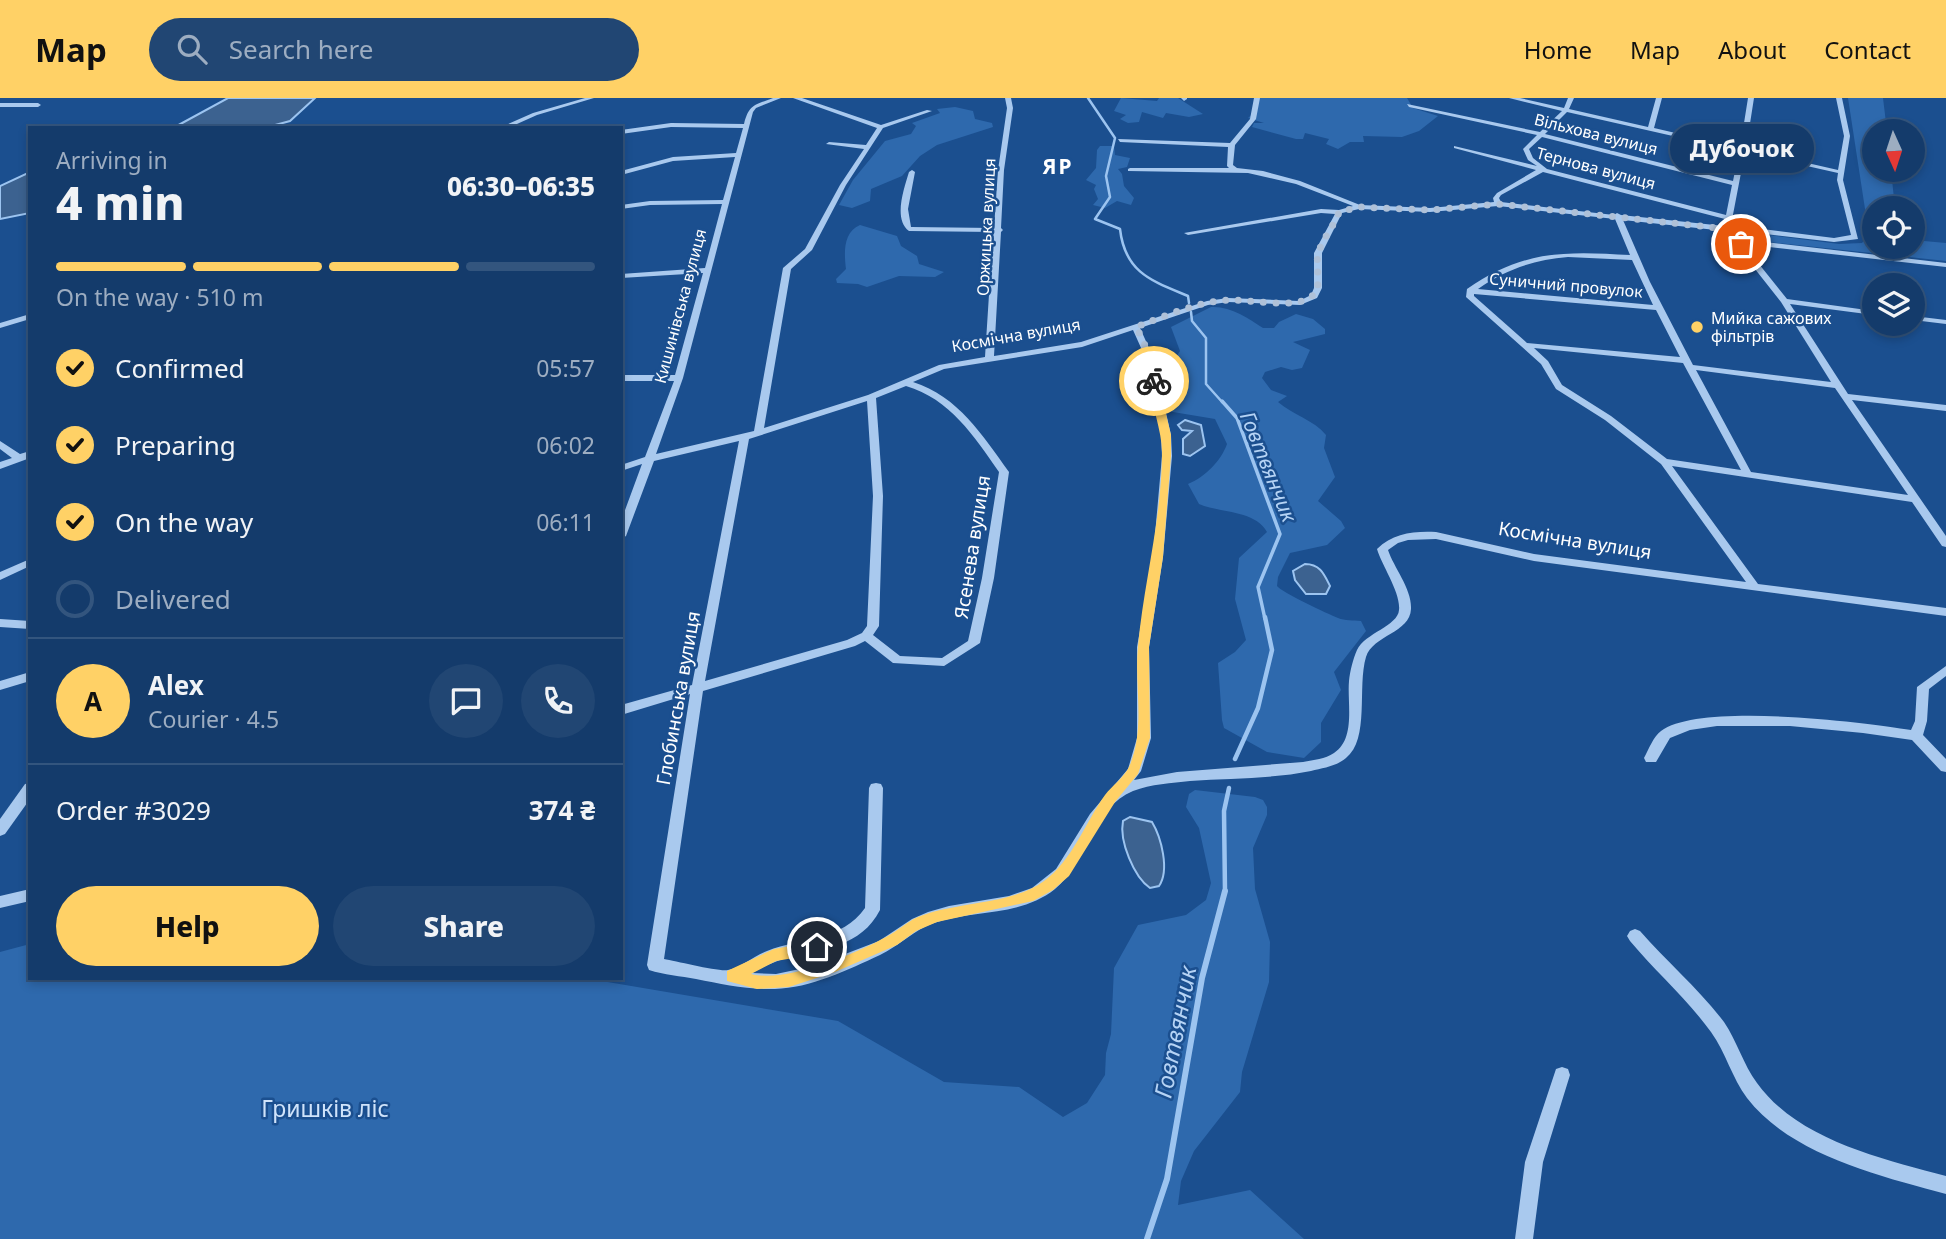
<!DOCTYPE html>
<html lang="en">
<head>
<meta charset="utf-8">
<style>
	:root { --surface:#143b6b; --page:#214673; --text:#f1f3f6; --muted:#9dadc1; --line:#33557e; --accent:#ffd166 }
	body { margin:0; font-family:"Noto Sans",sans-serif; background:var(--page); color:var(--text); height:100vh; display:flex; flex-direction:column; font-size:26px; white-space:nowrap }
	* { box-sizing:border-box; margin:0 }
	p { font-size:23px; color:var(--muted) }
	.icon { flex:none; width:38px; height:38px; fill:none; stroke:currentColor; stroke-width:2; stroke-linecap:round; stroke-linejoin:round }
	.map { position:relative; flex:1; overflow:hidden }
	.sheet { position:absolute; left:28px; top:28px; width:595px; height:854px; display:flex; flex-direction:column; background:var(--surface); border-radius:0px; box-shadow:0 4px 10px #0003,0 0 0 2px var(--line) }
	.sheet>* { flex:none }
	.needle { width:46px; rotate:177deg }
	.tools { position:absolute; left:1862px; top:21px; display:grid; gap:14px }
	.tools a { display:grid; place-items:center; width:63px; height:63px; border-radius:50%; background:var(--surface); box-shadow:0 4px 10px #0003,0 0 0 2px var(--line); font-size:35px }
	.pin { position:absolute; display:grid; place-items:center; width:60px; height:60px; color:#fff; margin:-30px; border:4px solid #fff; border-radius:50%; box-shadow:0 2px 7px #0007 }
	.courier { position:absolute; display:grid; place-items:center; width:70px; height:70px; margin:-35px; border:5px solid #ffd166; border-radius:50%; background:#fff; color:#222; box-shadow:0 2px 9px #0007 }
	.bubble { position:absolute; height:49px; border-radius:24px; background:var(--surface); box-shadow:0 4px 10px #0003,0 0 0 2px var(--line); font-size:23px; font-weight:800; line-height:49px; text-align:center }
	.overview em { font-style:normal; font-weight:800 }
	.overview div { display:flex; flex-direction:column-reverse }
	.overview { display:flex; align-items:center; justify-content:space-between; height:119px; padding:0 28px }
	h1 { font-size:46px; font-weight:800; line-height:52px }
	.bar { display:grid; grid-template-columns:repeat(4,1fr); gap:10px 7px; align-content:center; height:84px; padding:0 28px }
	.bar i { height:9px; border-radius:5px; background:var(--line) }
	.bar .current { background:var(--accent) }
	.bar p { grid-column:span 4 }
	.line { display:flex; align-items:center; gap:18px; padding:0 28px; border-top:2px solid var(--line) }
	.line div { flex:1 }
	.round { display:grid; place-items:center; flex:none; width:74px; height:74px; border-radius:37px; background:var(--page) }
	ol { padding:0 28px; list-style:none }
	li { display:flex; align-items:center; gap:21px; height:77px }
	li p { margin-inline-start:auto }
	li .icon { padding:7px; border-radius:50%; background:var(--accent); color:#111; stroke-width:4 }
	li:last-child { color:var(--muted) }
	li i { width:38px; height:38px; border:4px solid var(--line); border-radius:50% }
	.cta { display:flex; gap:14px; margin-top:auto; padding:14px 28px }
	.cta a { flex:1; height:80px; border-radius:42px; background:var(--accent); color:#111; font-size:28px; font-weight:800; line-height:80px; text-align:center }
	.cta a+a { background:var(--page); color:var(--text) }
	header { display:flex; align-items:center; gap:42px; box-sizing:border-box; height:98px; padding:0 35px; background:var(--accent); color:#111 }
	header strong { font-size:33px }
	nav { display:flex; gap:38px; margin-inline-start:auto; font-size:24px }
	.search { width:490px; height:63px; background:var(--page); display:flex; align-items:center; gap:18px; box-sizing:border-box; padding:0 24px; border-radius:38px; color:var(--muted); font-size:26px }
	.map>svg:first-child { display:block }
</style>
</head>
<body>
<header>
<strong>Map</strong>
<div class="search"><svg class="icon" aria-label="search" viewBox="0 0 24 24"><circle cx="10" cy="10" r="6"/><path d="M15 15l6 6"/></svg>Search here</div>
<nav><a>Home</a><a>Map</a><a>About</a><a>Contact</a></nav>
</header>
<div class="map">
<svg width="1946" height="1141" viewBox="0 0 1946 1141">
	<rect width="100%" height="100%" fill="#1b4f8f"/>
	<g fill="#2e69ad">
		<path d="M1121,0L1157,3L1159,0H1178L1203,16L1189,19L1166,15L1163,20L1142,14L1139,24L1128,25L1120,21L1126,17L1114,13Z"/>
		<path d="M1258,0H1407L1413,10L1438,18L1419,33L1402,39L1363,38L1364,44H1350L1338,51L1326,46L1329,41L1305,35L1303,41H1296L1252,29L1254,25H1264L1248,20L1258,11Z"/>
		<path d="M1848,0H1883L1887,33H1874V72H1891L1895,110H1874V149H1913V142L1946,145V163L1760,143L1745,134L1839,146L1862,145L1869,137Z"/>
		<path d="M955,9L973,13L975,21L992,25L993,29L937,47L920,58L902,78L871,91L870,103L852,110L839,107L853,82L885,43L911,36L916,28L912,25L940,15L937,11Z"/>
		<path d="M1100,48H1114L1115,57L1130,60L1127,69L1118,71L1122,76L1124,88L1134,100L1131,107L1117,103L1105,110L1093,107L1098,101L1094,91L1096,87L1086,82L1096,70L1097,52Z"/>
		<path d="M860,127L897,138L901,148L917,158L919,166L944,174L935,179L899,178L867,189L858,186L837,185L836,181L846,171C844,155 843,134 860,127Z"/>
		<path d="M1211,209C1231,208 1248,220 1263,230H1274L1279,224L1296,216L1313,221L1325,231V236L1293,244L1310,252L1302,270L1292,272L1281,269L1265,274L1262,280L1271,292L1287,298L1278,304C1293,317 1314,322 1326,337L1324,350L1335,379L1318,403L1341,423L1345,430L1327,447L1290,455L1278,479L1277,488C1281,494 1328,516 1338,520C1345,523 1353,522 1361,523L1366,533L1334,574L1341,592L1321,625V644L1304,660L1267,654L1224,630L1222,622L1218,565L1235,554L1246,542L1235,501L1239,460L1267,434C1255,412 1220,415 1199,406L1188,386C1205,379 1221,363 1227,346L1215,321L1167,313L1163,269L1173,264L1180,253L1171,229Z"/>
		<path d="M1195,692L1255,699L1263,702L1267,709V717L1253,750L1255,791L1270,844L1269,884L1242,974L1240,994L1194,1053L1181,1083L1178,1107L1250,1092L1304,1141H0V854L30,846V880H584L838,923L944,984L1019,989L1063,1019L1087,1005L1105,977L1106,955L1111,936L1114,870L1138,827L1186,817L1206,802L1211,785L1199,730L1186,709L1189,696Z"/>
	</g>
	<g fill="#3c6290" stroke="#9cc4f0" stroke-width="2">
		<path d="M228,0H315L290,23L264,30H173Z"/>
		<path d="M30,74V115L0,121V88Z"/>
		<path d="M1185,322L1201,327L1205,348L1190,358L1183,356V341L1192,333L1182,332L1178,327Z"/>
		<path d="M1305,466C1320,466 1324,476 1330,488L1326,496H1306L1295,482L1293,473Z"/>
		<path d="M1130,719L1152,724C1161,739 1170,772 1159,788L1150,790C1134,779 1119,743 1123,723Z"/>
	</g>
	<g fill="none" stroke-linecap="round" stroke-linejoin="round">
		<g stroke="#9cc4f0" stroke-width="2.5">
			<path d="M1088,0L1115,40L1106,78L1110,99L1095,121L1120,131C1125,175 1152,183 1188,198L1189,205"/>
			<path d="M1191,214L1192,223L1206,240V286L1223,305"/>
		</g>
		<path stroke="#9cc4f0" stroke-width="3.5" d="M1222,303L1237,320L1280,436L1258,489L1265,521"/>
		<g stroke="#9cc4f0" stroke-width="4.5">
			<path d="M1235,661L1258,610L1272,552L1265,519"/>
			<path d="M1225,794L1224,713L1229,690"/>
		</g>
		<path stroke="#9cc4f0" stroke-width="6" d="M1147,1141L1167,1081L1202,880L1225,793"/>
		<g fill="#a9c9ee" fill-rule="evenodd">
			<path d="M585,0H594L537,17L508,30H499L533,15Z"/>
			<path d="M773,0H781L756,10L753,14L683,280L656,356L754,333L783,170L805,151L840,87L864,51L826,46L829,44L866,47L877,30L793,0H802L881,27L927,12L932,13L883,30L846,87L812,152L791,171L764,330L868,297L939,267L985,259L993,134L909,133C893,121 904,91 909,74L912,72L915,74L908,111L911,129L994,130L998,72L1007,10L1005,0H1011L1013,10L1004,72L1001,130L1003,132L1001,134L994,258L1081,244L1207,203L1228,200L1299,203L1311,197L1314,190V155L1335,116L1321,115L1188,137L1184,135L1321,111L1339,112L1353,108L1296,86L1248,75L1128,73V71L1130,70H1229L1227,68L1228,49L1120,44L1118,41L1230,45L1250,21L1254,0H1260L1256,21L1235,47L1233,67L1237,70L1263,73L1300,83L1360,107L1430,110L1494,104L1493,100L1497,95L1536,72L1454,50V48L1537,68L1528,62L1523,51L1537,37L1409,9L1407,6L1540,34L1562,13L1509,0H1520L1564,10L1568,0H1574L1569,11L1648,29L1656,0H1662L1654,30L1740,50L1748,0H1754L1746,51L1838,72L1844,38L1836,0H1842L1850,38L1843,82L1858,141L1834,144L1731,132L1739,141L1946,165V169L1743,146L1787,201L1874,213V217L1790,206L1848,296L1946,307V313L1852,302L1946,438V449L1942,448L1912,404L1672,368L1758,486L1946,510V518L1534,463L1436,441L1408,442L1398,445L1388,452C1394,470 1412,491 1411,511C1410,535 1373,537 1366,559C1357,589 1370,641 1346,660C1337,668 1323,670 1311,673C1272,681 1230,680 1190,683C1172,685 1151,686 1133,693C1093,709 1087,764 1055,791C1020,819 974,811 934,825C915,831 899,848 880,857C848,872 810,890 775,891C748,892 722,886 696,881C681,878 664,877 649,872L647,867L690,596L621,617V607L692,587L739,343L654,363L626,438L621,441V423L642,366L621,373V367L645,359L674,283H621V277H675L703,175L621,180V176L705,170L722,106L650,107L621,111V107L650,103L723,102L735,59L673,63L621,77V73L673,59L736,55L743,30L671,29L621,36V32L671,25L744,26C749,6 755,7 773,0ZM1567,14L1739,53L1733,83L1545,36ZM1542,39L1732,87L1726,117L1547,71L1533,60L1529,51ZM1745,54L1838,75L1837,82L1851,137L1834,140L1731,127ZM1543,74L1725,121L1724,128L1621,117L1617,115L1614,117L1501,104L1499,100L1501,97ZM1498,108L1615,121L1630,157C1565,153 1523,152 1467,191L1466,199L1541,266L1556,291L1605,322L1661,366L1746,484L1534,456L1436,434C1414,433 1393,435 1377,451C1382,468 1401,495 1399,512C1398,528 1365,535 1357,552C1353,561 1350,573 1349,583C1347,605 1356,641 1334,655C1325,661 1314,662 1303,664L1177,674L1134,682L1141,673L1151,640L1149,549L1163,459L1172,358L1171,337L1154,261L1140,230L1208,207L1228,204L1300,207L1317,200L1322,190V155L1342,115L1359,111L1430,114ZM1623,122L1725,133L1781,204L1831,284L1693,267L1650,184ZM1568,159L1632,162L1653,207L1478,191C1506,171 1534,162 1568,159ZM1474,196L1656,212L1680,259L1527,245L1474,198ZM1133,232L1146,261L1161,337L1162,358L1153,459L1137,549V640L1128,671L1090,716L1056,771L1032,790L1009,798L949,808L928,814L912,821L879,843L814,868L776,876L752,875C763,869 775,863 787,860C823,851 861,849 880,812L883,690L881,686L876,685L871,686L869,690L865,810C842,843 802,839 767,853C756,857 740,870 728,872C719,874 676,863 664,861L703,593L855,548L865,543L893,565L944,568L980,545L994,480L1009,374C983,338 958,298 913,284L944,271L1082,249ZM1534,250L1683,265L1741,372L1667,361L1611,318L1562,287L1548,263ZM1696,272L1835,290L1908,397L1751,374ZM906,288C950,301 974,338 999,374L982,480L968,543L942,560L900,558L873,537L879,528L883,398L876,300ZM867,303L873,398L867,528L862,535L847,542L705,583L749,341Z"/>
			<path d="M1181,0H1187V1L1184,3Z"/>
			<path d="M0,5H38L41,7L38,9H0Z"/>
			<path d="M30,216V221L0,230V225Z"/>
			<path d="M1913,218L1946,222V226L1913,222Z"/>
			<path d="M0,343L20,356L30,353V360L0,371V364L12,360L0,351Z"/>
			<path d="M30,461V468L0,482V474Z"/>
			<path d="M0,521L30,523V531L0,529Z"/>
			<path d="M1946,568V578L1929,591L1927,623L1923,637L1946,661V674L1941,673L1912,642L1863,635L1790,628H1717L1690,632L1670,640L1656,664H1646L1644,660C1649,651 1653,639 1661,633C1700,604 1862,624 1911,632L1915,623L1917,589Z"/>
			<path d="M30,574V583L0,592V583Z"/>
			<path d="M30,685V701L5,736L0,738V721L25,686Z"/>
			<path d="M30,791V803L0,810V798Z"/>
			<path d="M1635,831L1640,833C1667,864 1699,891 1724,924C1737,943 1743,966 1757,985C1798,1042 1882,1061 1946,1078V1096C1880,1078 1791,1057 1747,1000C1732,980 1726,955 1711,934C1687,901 1656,874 1630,843L1627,838L1630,833Z"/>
			<path d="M1562,969L1568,971L1570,977L1543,1064L1533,1141H1515L1525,1064L1556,971Z"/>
		</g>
	</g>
	<path fill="#ffd166" d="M1151,281L1158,283L1171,337V358L1163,459L1149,549L1150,640L1138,676L1115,704L1069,778L1053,792L1033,803L937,824L916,833L897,847L835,874L789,889L757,891L727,883V873L774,851L817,843L824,849L817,856L776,863L751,876C786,885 855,856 886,839C898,833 906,824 918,819C956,803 1012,807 1044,783C1072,763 1085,725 1105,697C1112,688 1124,679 1129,669C1146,631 1134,588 1138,548C1144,483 1162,420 1162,354C1162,330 1149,304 1151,281Z"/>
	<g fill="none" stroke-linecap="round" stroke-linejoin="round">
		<path stroke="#afc1d8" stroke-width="7" stroke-dasharray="0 12.6" d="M1154,283L1144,244L1136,229C1165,218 1196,204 1228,202C1250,201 1295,212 1312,198C1323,189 1315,170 1318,157C1321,142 1334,129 1339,114L1359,109L1430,112L1498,106L1727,131L1741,146"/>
	</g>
	<circle fill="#ffd166" stroke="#1b4f8f" stroke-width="2.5" cx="1697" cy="229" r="7"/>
	<g text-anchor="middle" stroke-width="5" stroke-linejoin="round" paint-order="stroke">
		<g font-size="16" fill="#fff" stroke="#1b4f8f">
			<text transform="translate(1596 36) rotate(14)" y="6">Вільхова вулиця</text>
			<text transform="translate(1596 70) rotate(15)" y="6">Тернова вулиця</text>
			<text transform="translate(986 129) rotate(-87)" y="6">Оржицька вулиця</text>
			<text transform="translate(1566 187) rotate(5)" y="6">Суничний провулок</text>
			<text transform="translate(680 208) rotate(-75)" y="6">Кишинівська вулиця</text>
			<text transform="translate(1016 237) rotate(-10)" y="6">Космічна вулиця</text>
		</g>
		<g font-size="16" fill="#fff" stroke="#1b4f8f" text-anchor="start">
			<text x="1711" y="226">Мийка сажових<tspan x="1711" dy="18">фільтрів</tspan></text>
		</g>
		<g font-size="19" fill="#fff" stroke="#1b4f8f">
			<text transform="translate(1575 442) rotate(9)" y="7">Космічна вулиця</text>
			<text transform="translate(972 449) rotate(-81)" y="7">Ясенева вулиця</text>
			<text transform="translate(678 600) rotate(-80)" y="7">Глобинська вулиця</text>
		</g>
		<g font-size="21" font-weight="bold" letter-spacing="2" fill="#fff" stroke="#1b4f8f">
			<text x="1058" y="76">ЯР</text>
		</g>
		<g font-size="21" font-style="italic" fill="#b5d3f5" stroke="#1b4f8f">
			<text transform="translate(1268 369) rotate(68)" y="7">Говтвянчик</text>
		</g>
		<g font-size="23" fill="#cfe3fa" stroke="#1b4f8f">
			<text x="325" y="1019">Гришків ліс</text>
		</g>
		<g font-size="24" font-style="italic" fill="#b5d3f5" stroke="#1b4f8f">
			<text transform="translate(1176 934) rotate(-79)" y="8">Говтвянчик</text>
		</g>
	</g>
</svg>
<div class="tools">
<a><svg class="needle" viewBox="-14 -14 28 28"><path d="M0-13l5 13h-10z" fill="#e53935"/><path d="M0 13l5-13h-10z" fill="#9dadc1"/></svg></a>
<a><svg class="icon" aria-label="locate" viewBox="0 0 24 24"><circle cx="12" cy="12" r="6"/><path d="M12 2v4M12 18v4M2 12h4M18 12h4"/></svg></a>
<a><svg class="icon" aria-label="layers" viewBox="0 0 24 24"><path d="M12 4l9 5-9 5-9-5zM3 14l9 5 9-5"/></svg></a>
</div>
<div class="pin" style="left:1741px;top:146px;background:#ea580c"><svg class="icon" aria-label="bag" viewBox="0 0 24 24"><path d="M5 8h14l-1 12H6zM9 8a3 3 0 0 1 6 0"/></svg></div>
<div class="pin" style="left:817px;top:849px;background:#1f2937"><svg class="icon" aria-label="home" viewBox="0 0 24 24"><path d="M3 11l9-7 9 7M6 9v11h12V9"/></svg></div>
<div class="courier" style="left:1154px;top:283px"><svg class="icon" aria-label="bike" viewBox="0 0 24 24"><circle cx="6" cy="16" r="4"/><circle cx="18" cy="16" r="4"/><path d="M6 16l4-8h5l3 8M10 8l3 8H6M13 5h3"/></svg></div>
<div class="bubble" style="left:1670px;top:26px;width:144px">Дубочок</div>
<section class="sheet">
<div class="overview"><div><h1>4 min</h1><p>Arriving in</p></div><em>06:30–06:35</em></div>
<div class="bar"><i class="current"></i><i class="current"></i><i class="current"></i><i></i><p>On the way · 510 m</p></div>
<ol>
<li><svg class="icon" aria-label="check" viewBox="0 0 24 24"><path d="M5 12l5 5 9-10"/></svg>Confirmed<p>05:57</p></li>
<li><svg class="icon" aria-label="check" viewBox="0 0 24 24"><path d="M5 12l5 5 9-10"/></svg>Preparing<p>06:02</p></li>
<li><svg class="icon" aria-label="check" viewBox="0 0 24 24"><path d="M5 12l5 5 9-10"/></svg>On the way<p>06:11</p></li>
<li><i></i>Delivered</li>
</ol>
<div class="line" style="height:126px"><b class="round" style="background:var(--accent);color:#111">A</b><div><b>Alex</b><p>Courier · 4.5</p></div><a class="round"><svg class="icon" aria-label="chat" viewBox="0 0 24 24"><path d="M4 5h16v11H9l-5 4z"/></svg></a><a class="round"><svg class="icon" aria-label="phone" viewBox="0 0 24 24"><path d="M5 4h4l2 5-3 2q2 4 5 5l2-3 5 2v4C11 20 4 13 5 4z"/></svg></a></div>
<div class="line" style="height:91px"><div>Order #3029</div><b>374 ₴</b></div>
<div class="cta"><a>Help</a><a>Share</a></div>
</section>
</div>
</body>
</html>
